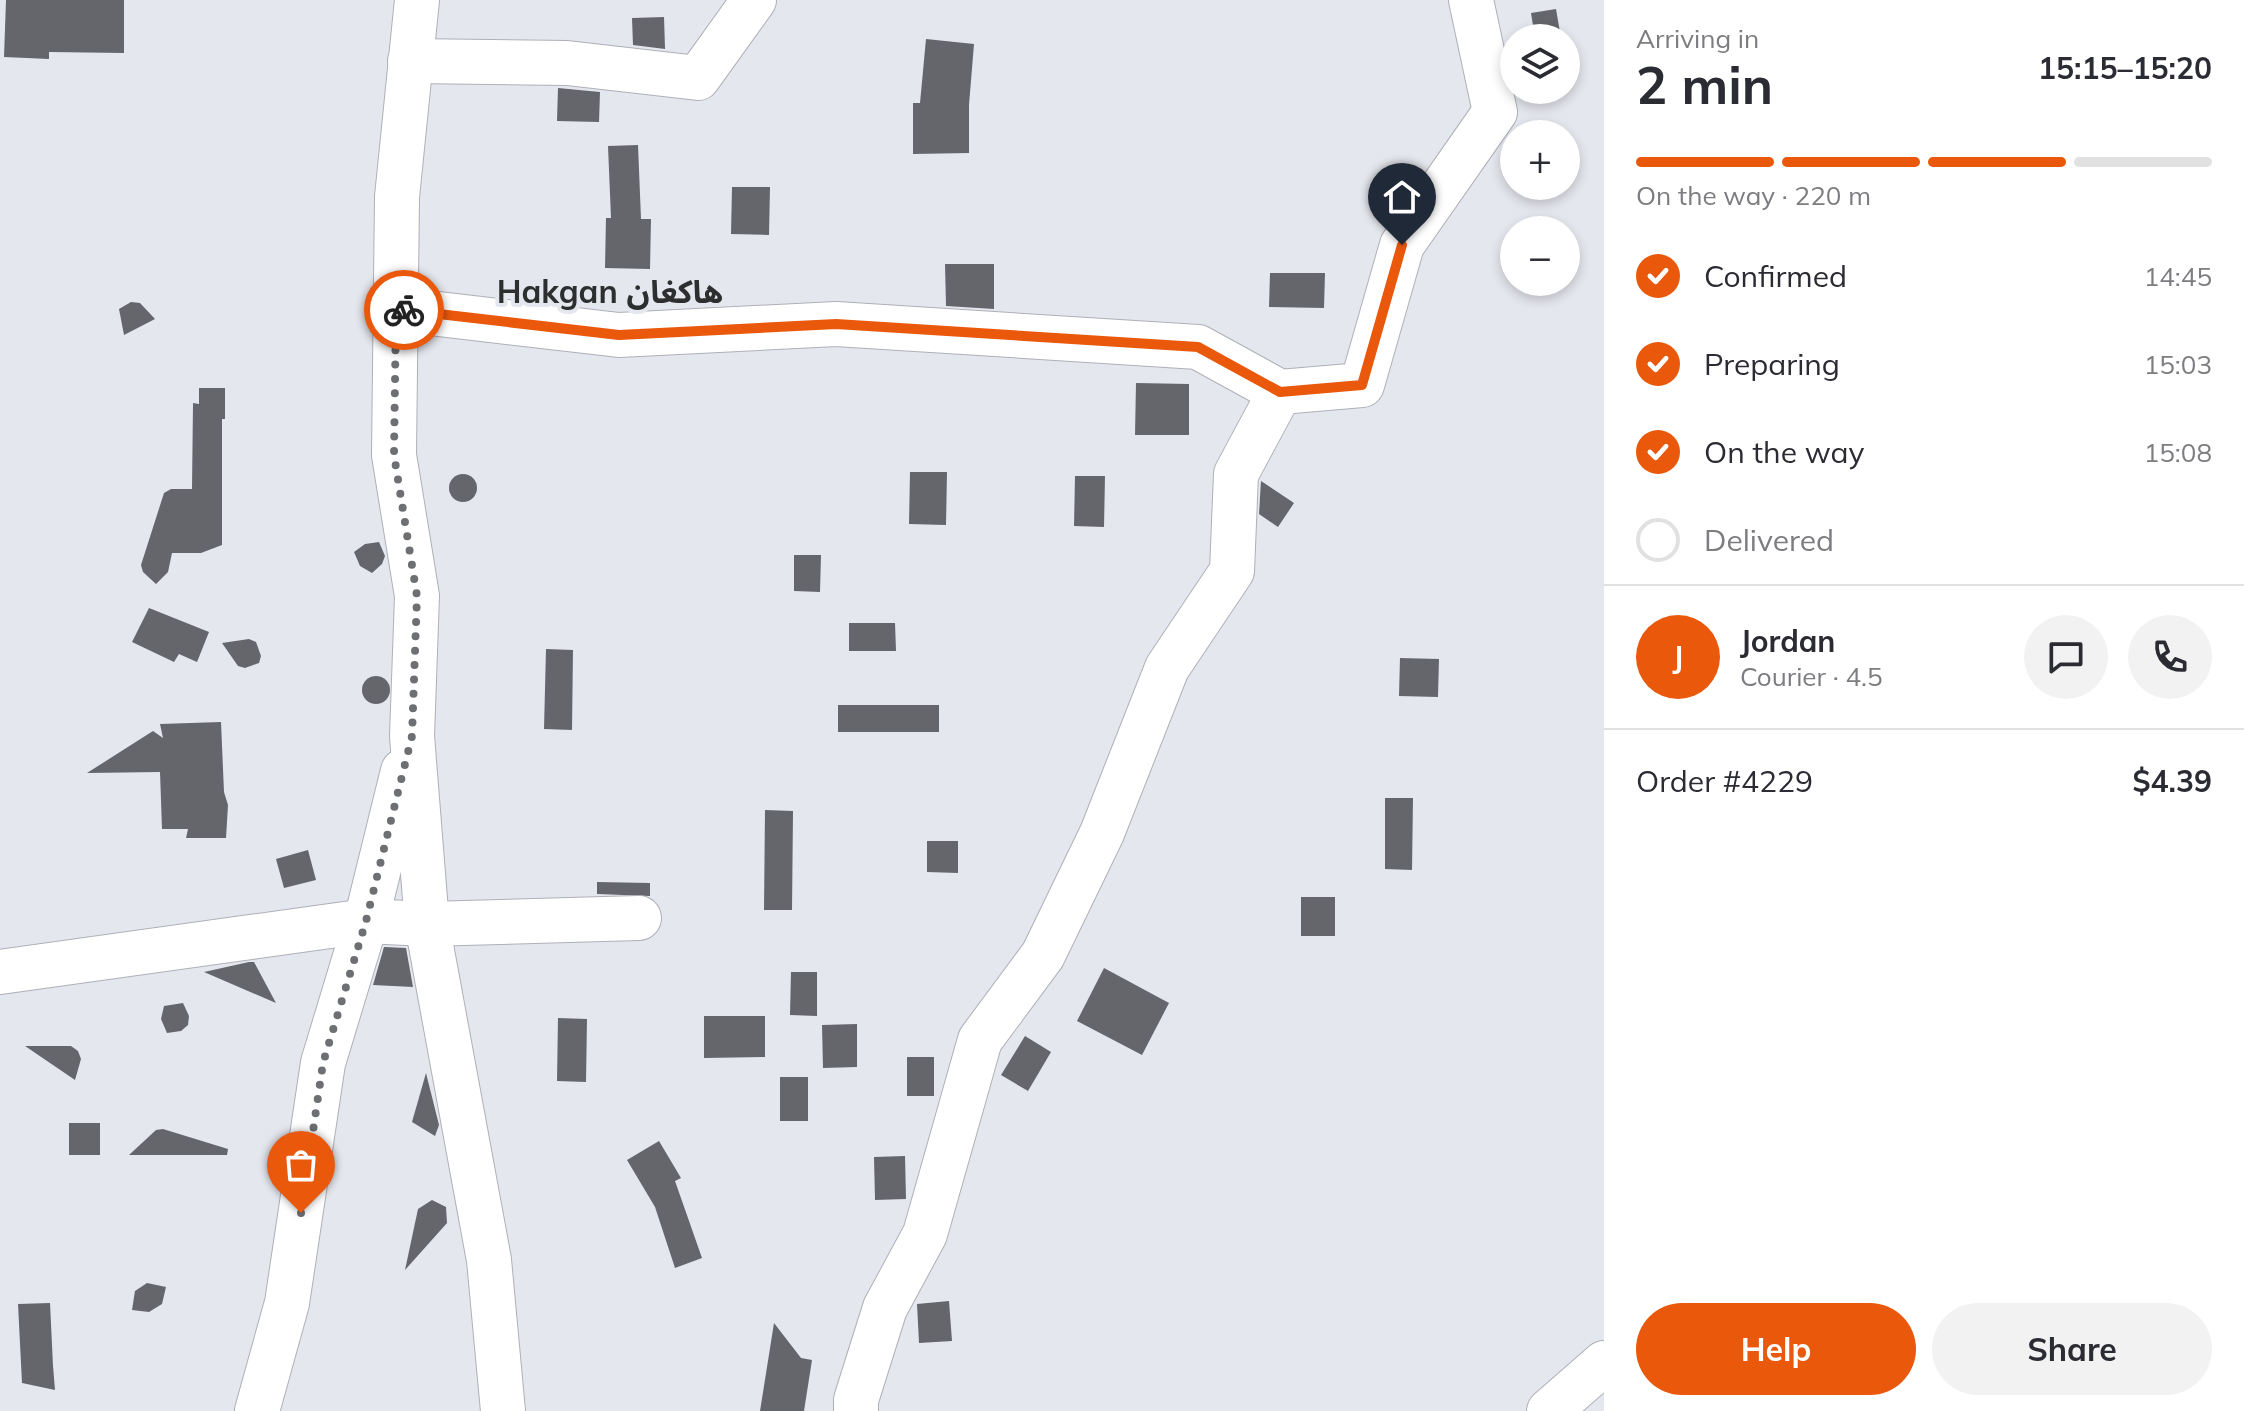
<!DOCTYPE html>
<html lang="en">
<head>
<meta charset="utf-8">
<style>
	:root { --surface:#fff; --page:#f2f2f3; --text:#2b2b33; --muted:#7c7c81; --line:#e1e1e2; --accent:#ea580c }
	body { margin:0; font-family:Mulish,"Noto Sans Arabic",sans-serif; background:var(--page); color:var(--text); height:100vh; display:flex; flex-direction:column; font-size:30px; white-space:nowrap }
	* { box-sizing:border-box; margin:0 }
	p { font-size:26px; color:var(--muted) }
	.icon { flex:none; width:44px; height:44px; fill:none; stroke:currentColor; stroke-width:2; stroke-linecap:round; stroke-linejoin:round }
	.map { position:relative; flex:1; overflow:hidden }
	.sheet { display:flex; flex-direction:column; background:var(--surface); width:640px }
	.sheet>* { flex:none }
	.fabs { position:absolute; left:1500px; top:24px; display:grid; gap:16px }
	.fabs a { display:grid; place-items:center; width:80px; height:80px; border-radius:50%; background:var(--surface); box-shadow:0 4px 12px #0003; font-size:40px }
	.pin { position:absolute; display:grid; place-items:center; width:68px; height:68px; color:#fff; margin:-82px -34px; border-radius:50% 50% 50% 0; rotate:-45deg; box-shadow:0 0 8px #0007 }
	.pin .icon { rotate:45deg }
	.courier { position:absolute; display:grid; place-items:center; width:80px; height:80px; margin:-40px; border:6px solid #ea580c; border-radius:50%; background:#fff; color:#222; box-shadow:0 2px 10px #0007 }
	.overview em { font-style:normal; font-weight:700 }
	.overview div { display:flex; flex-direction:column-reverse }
	.overview { display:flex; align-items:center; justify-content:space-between; height:136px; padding:0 32px }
	h1 { font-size:52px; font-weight:700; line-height:60px }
	.bar { display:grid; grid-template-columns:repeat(4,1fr); gap:12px 8px; align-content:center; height:96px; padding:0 32px }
	.bar i { height:10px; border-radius:6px; background:var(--line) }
	.bar .active { background:var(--accent) }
	.bar p { grid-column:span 4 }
	.line { display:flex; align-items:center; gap:20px; padding:0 32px; border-top:2px solid var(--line) }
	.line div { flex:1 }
	.round { display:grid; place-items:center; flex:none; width:84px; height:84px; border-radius:42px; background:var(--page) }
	ol { padding:0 32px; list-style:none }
	li { display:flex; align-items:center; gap:24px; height:88px }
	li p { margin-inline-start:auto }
	li .icon { padding:8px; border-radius:50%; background:var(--accent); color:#fff; stroke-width:4 }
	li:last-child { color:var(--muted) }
	li i { width:44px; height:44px; border:4px solid var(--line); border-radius:50% }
	.cta { display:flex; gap:16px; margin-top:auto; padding:16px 32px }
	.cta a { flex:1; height:92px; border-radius:48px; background:var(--accent); color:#fff; font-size:32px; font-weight:700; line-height:92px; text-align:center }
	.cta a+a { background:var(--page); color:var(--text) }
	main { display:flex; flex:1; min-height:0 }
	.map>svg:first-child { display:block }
</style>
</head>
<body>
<main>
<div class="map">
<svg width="1604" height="1411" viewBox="0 0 1604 1411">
	<rect width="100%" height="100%" fill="#e5e7ee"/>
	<g fill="#64666c">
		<path d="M6,0H124V53L49,52V59L4,57Z"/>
		<path d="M1556,9L1561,38H1535L1531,13Z"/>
		<path d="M664,17L665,49L633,45L632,18Z"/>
		<path d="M926,39L974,44L969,105V153L913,154V103H920Z"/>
		<path d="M558,88L600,92L599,122L557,121Z"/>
		<path d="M638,145L641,219H651L650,269L605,268L606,218H611L608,146Z"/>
		<path d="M732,187H770L769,235L731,234Z"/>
		<path d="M945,264H994V309L946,306Z"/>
		<path d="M1270,273H1325L1324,308L1269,307Z"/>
		<path d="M131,302L140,303L155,319L124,335L119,309Z"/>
		<path d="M1136,383L1189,384V435H1135Z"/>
		<path d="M199,388H225V419H222V545L201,553H172L168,572L156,584L143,572L141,565L164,493L171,489H192L193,403L199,404Z"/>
		<path d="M910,472H947L946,525L909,524Z"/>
		<circle cx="463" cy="488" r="14"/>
		<path d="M1075,476H1105L1104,527L1074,526Z"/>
		<path d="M1261,481L1294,503L1278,527L1259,514Z"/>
		<path d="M379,542L385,556L382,564L372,573L360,566L354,552L365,544Z"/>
		<path d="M794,555H821L820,592L794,591Z"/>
		<path d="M149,608L209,632L197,662L179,654L174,662L132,642Z"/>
		<path d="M849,623H895L896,651H849Z"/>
		<path d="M249,639L256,642L261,656L259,663L245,668L238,666L222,643Z"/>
		<path d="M546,649L573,650L572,730L544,729Z"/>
		<path d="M1400,658L1439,659L1438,697L1399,696Z"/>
		<circle cx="376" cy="690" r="14"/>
		<rect x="838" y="705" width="101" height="27"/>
		<path d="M221,722L224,792L228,805L226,838H186L188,829H162L160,772L87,773L153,731L163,738L160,724Z"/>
		<path d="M1385,798H1413L1412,870L1385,869Z"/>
		<path d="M765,810L793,811L792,910H764Z"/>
		<path d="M927,841H958V873L927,872Z"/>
		<path d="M308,850L316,880L284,888L276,859Z"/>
		<path d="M597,882L650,883V896L597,894Z"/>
		<rect x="1301" y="897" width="34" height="39"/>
		<path d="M384,947L406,948L413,987L373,985Z"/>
		<path d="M254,962L276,1003L204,972L249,962Z"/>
		<path d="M1104,968L1169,1003L1142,1055L1077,1021Z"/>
		<path d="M791,972H817V1016L790,1015Z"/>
		<path d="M183,1003L189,1016L188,1025L181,1031L167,1033L161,1019L164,1006Z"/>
		<path d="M704,1016H765V1057L704,1058Z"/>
		<path d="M558,1018L587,1019L586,1082L557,1081Z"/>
		<path d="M857,1024V1067L823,1068L822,1025Z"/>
		<path d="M1025,1036L1051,1052L1028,1091L1001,1075Z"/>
		<path d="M25,1046H71L78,1051L81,1059L75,1080Z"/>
		<rect x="907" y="1057" width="27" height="39"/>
		<path d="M426,1073L439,1125L435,1136L412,1122Z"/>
		<rect x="780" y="1077" width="28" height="44"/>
		<rect x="69" y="1123" width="31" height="32"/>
		<path d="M163,1129L228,1149L227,1155H129L156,1130Z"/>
		<path d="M659,1141L681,1178L675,1181L702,1258L675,1268L655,1207L627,1160Z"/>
		<path d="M905,1156L906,1199L875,1200L874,1157Z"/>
		<path d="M432,1200L446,1207L447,1223L405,1270L418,1209Z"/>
		<path d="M147,1283L166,1287L162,1304L149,1312L132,1310L135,1291Z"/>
		<path d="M949,1301L952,1341L919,1343L917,1304Z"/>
		<path d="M50,1303L53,1366L55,1390L22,1383L18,1304Z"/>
		<path d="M774,1323L801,1358L812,1360L804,1411H760Z"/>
	</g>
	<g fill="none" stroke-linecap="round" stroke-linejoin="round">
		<defs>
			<g id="minor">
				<path d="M417,0L397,197L394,455L417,596L412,736L427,924L489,1260L503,1411"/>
				<path d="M410,61L567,63L698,78L754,0"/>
				<path d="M396,309L619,335L836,324L1198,347L1280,392"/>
				<path d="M0,972L366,921L427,924L639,918"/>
				<path d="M257,1411L287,1303L323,1063L366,921L403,771"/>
				<path d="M856,1411V1400L885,1308L925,1234L980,1040L1043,955L1102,833L1167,668L1232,571L1236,474L1280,392L1362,385L1402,245L1495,112L1471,0"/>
				<path d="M1549,1411L1604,1363"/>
			</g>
		</defs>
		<use href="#minor" stroke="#aeb0b7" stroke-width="46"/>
		<use href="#minor" stroke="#fff" stroke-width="44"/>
	</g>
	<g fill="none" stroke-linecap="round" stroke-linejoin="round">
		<path stroke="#6d6f72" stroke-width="8" stroke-dasharray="0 14.4" d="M301,1213L323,1063L366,921L412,736L417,596L394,455L396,309L404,310"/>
		<path stroke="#ea580c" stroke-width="10" d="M404,310L619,335L836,324L1198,347L1280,392L1362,385L1402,245"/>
	</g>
	<g text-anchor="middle" stroke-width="8" stroke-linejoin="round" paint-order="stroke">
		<g font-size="32" font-weight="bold" fill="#2d2e30" stroke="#e5e7ee">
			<text x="610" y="303">Hakgan هاكغان</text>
		</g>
	</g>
</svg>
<div class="fabs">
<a><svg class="icon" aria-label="layers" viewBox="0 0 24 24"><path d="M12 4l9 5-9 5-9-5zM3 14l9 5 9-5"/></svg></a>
<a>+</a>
<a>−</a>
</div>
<div class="pin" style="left:301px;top:1213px;background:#ea580c"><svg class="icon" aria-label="bag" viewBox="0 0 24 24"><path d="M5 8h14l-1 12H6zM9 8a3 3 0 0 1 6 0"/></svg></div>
<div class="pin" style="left:1402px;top:245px;background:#1f2937"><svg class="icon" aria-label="home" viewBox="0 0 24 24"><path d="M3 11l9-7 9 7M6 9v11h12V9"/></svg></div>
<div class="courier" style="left:404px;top:310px"><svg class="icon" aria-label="bike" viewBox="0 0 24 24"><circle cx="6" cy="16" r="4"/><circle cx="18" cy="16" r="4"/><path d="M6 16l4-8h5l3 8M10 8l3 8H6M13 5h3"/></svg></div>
</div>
<section class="sheet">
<div class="overview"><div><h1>2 min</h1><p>Arriving in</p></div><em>15:15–15:20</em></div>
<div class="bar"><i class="active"></i><i class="active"></i><i class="active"></i><i></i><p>On the way · 220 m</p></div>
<ol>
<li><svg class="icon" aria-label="check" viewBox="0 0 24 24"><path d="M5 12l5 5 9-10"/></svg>Confirmed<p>14:45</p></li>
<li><svg class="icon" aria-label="check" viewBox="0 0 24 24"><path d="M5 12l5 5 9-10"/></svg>Preparing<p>15:03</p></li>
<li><svg class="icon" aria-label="check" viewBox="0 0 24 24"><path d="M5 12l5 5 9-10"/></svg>On the way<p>15:08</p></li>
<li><i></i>Delivered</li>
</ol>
<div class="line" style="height:144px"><b class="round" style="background:var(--accent);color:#fff">J</b><div><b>Jordan</b><p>Courier · 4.5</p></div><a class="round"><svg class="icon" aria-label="chat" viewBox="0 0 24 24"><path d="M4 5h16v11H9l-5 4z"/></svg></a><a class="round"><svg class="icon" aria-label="phone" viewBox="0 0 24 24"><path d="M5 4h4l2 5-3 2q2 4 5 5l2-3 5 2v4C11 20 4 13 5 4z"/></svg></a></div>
<div class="line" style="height:104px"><div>Order #4229</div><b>$4.39</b></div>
<div class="cta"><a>Help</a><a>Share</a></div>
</section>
</main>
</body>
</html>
